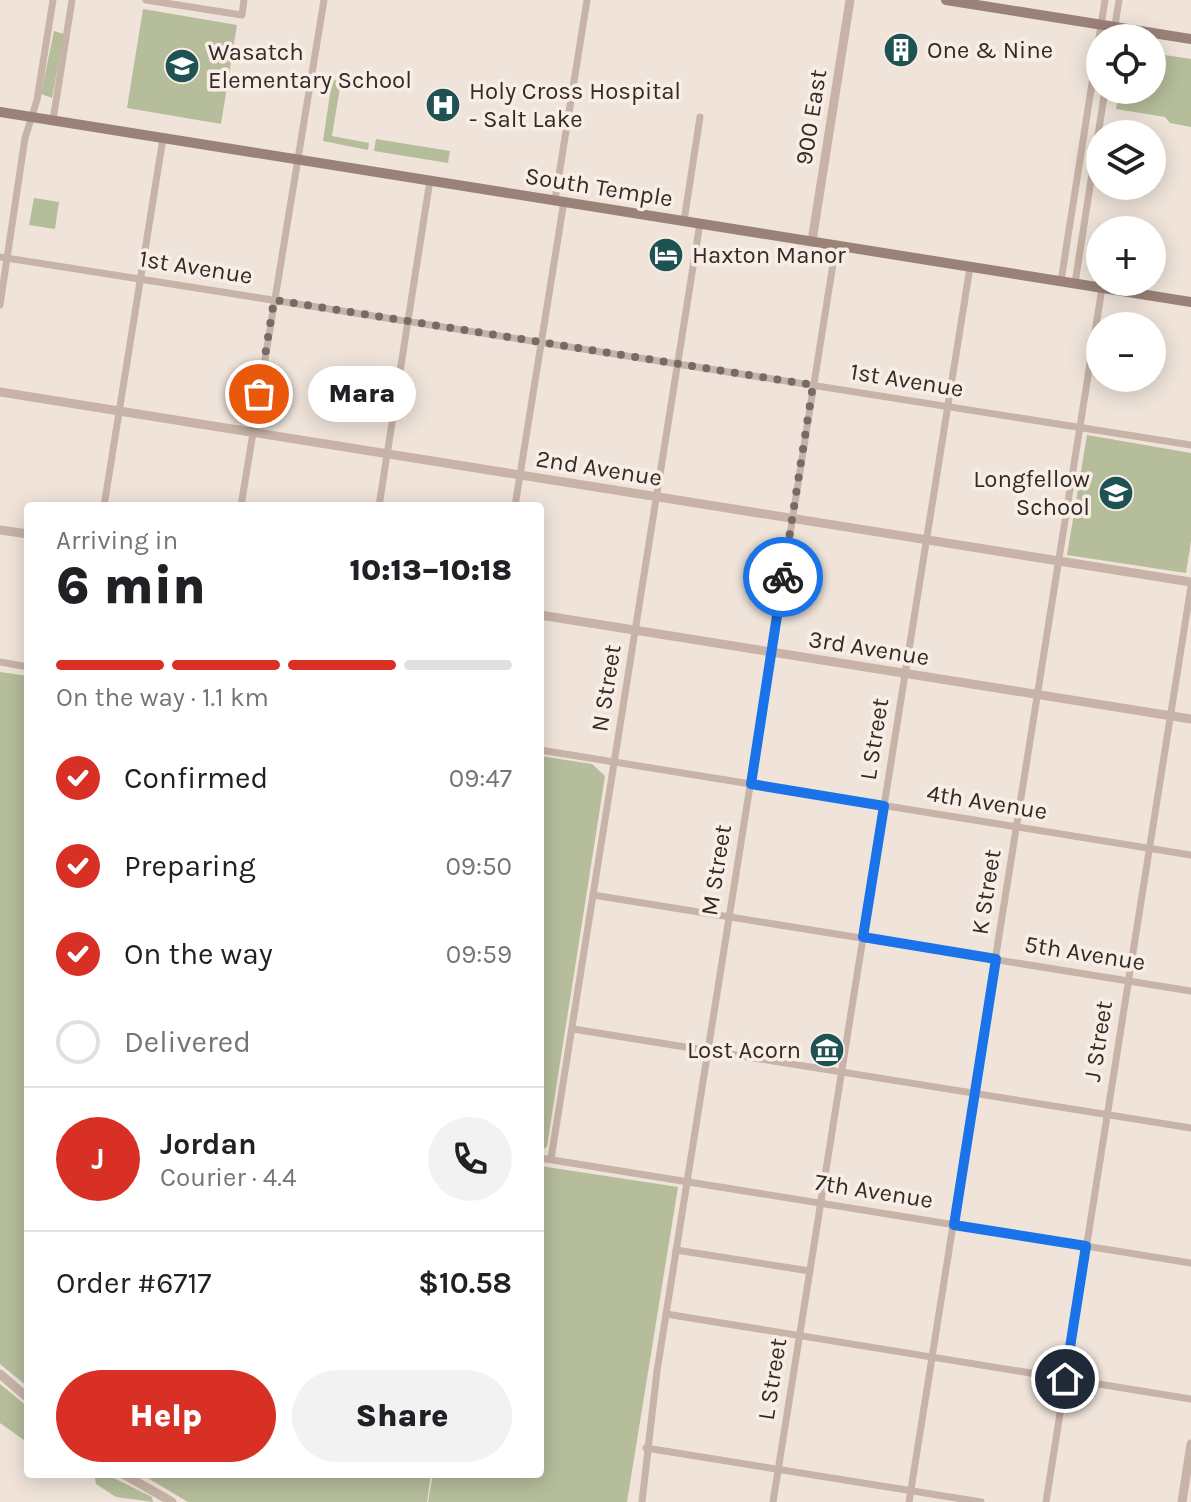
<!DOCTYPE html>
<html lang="en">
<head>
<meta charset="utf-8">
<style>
	:root { --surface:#fff; --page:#f2f2f2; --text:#202124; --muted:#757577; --line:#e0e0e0; --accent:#d93025 }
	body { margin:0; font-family:Karla,sans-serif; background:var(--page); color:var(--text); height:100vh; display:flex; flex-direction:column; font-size:30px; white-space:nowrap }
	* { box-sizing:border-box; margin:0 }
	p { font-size:26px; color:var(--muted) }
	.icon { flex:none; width:44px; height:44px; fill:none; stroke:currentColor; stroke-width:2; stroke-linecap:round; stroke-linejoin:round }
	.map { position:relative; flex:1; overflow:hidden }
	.details { position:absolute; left:24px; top:502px; width:520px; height:976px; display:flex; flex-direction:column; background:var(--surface); border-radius:8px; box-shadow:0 4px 20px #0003 }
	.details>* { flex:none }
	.controls { position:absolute; left:1086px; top:24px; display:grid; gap:16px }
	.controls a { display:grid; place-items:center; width:80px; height:80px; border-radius:50%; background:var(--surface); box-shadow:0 4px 20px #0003; font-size:40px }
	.pin { position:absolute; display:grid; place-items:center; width:68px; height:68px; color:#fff; margin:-34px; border:4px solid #fff; border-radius:50%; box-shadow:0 2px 8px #0007 }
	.courier { position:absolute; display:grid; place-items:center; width:80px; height:80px; margin:-40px; border:6px solid #1a73e8; border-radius:50%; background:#fff; color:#222; box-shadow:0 2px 10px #0007 }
	.bubble { position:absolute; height:56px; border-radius:28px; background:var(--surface); box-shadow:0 4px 20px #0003; font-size:26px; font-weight:800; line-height:56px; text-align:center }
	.headline em { font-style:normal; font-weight:800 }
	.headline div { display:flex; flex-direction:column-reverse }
	.headline { display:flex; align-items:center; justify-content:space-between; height:136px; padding:0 32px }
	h1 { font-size:52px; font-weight:800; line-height:60px }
	.bar { display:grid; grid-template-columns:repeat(4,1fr); gap:12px 8px; align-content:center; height:96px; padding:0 32px }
	.bar i { height:10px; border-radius:6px; background:var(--line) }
	.bar .current { background:var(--accent) }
	.bar p { grid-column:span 4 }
	.line { display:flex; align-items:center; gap:20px; padding:0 32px; border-top:2px solid var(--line) }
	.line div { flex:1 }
	.round { display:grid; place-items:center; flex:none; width:84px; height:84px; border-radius:42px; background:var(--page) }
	ol { padding:0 32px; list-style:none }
	li { display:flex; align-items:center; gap:24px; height:88px }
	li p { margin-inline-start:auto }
	li .icon { padding:8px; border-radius:50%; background:var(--accent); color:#fff; stroke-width:4 }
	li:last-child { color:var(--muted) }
	li i { width:44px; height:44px; border:4px solid var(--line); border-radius:50% }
	.button { display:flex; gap:16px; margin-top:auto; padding:16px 32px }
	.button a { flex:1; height:92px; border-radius:48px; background:var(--accent); color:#fff; font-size:32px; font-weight:800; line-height:92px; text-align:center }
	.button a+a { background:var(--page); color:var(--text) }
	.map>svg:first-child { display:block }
</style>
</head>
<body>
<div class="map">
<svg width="1191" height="1502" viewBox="0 0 1191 1502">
	<rect width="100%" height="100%" fill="#f0e4da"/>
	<g fill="#b5bd9b">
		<path d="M143,9L237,25L221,124L127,108Z"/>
		<path d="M54,31L64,34L52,98L41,94Z"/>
		<path d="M1152,53L1191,59V127L1170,123L1165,117L1116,109L1119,90H1152Z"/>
		<path d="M332,80L341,81L332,136L369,143L368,150L323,141Z"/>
		<path d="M376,139L450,151L448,163L374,151Z"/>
		<path d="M34,198L59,202L55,229L29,225Z"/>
		<path d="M1087,435L1191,453V541L1186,573L1067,555Z"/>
		<path d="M0,672L28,676V1387L0,1364Z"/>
		<path d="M540,756L592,764L605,776L547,1146L540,1153Z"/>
		<path d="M540,1166L678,1187L627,1502H428L433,1474H540Z"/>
		<path d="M0,1384L28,1407V1443L0,1423Z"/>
		<path d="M94,1474H106L152,1497L153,1502L116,1497L96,1484Z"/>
		<path d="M141,1474H431L427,1502H188Z"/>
	</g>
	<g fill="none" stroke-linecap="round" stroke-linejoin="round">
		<g stroke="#c7b3a7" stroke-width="7">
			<path d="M146,0L242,15L244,0"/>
			<path d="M1113,38L1119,0"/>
			<path d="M53,120L72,0"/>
			<path d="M555,200L587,0"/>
			<path d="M684,221L700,117"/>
			<path d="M0,257L1191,445"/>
			<path d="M1061,281L1105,0"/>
			<path d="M1075,283L1105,90"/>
			<path d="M0,305L25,138L37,100L53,0"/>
			<path d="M104,506L163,138"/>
			<path d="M241,506L324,0"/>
			<path d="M379,506L430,180"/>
			<path d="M515,506L564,201"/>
			<path d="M0,662L28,667"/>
			<path d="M540,750L1191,855"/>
			<path d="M593,895L1191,991"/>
			<path d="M573,1029L1191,1128"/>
			<path d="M540,1158L1191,1263"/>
			<path d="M551,1159L700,223"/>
			<path d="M676,1250L810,1271"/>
			<path d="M666,1314L1191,1399"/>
			<path d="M646,1448L981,1502"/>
			<path d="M642,1502L657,1371L836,245"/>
			<path d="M773,1502L970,267"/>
			<path d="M909,1502L1102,288"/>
			<path d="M1046,1502L1191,586"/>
		</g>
		<g stroke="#c7b3a7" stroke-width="9">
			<path d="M812,241L850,0"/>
			<path d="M0,392L1191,582"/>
			<path d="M0,530L28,534"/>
			<path d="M540,615L1191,719"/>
			<path d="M0,1374L28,1398"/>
			<path d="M123,1474L172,1502"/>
			<path d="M1182,1502L1191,1444"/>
		</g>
		<g stroke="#9a8279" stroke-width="10">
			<path d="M946,0L1191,39"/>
			<path d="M0,112L1191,302"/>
		</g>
	</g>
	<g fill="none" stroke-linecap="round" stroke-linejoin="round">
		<path stroke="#766b66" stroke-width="8" stroke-dasharray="0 14.4" d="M259,394L274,300L813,385L783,577"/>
		<path stroke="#1a73e8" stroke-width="10" d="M783,577L751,784L884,806L863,937L996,959L954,1225L1086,1246L1065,1379"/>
	</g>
	<defs>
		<symbol id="building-disc" viewBox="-11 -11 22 22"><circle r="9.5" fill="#1f5252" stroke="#f8eee6"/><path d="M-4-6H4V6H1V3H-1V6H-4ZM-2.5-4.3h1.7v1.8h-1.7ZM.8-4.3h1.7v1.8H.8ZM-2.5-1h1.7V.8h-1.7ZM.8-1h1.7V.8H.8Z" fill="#fff"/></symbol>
		<symbol id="school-disc" viewBox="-11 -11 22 22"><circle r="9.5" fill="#1f5252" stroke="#f8eee6"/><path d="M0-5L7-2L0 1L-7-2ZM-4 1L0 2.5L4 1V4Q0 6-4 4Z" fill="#fff"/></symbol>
		<symbol id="hospital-disc" viewBox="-11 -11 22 22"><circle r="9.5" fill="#1f5252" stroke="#f8eee6"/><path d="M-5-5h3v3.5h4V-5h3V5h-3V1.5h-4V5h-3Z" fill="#fff"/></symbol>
		<symbol id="hotel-disc" viewBox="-11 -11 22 22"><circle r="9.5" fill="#1f5252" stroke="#f8eee6"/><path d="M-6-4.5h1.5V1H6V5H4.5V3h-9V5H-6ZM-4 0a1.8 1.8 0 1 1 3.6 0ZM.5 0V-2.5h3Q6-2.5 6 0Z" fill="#fff"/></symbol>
		<symbol id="museum-disc" viewBox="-11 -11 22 22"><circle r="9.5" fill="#1f5252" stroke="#f8eee6"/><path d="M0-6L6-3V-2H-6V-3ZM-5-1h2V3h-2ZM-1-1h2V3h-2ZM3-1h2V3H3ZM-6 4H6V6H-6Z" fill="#fff"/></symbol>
	</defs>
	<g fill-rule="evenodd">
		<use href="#building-disc" x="881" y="30" width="40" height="40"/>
		<use href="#school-disc" x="162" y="46" width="40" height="40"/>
		<use href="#hospital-disc" x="423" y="85" width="40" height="40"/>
		<use href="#hotel-disc" x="646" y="235" width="40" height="40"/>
		<use href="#school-disc" x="1096" y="473" width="40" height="40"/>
		<use href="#museum-disc" x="807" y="1030" width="40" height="40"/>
	</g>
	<g text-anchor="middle" stroke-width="7" stroke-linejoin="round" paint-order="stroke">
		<g font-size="24" fill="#342a27" stroke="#f8eee6" text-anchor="start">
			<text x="927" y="58">One &amp; Nine</text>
			<text x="208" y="60">Wasatch<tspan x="208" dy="28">Elementary School</tspan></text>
			<text x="469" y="99">Holy Cross Hospital<tspan x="469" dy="28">- Salt Lake</tspan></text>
			<text x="692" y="263">Haxton Manor</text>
			<text x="1090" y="487" text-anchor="end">Longfellow<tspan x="1090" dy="28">School</tspan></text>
			<text x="801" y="1058" text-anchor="end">Lost Acorn</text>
		</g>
		<g font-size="24" fill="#342a27" stroke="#f8eee6">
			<text transform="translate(811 117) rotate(-81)" y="8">900 East</text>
			<text transform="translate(599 187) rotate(9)" y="8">South Temple</text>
			<text transform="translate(196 267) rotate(9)" y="8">1st Avenue</text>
			<text transform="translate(907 380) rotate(9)" y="8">1st Avenue</text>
			<text transform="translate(599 468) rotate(9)" y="8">2nd Avenue</text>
			<text transform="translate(869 648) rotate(9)" y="8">3rd Avenue</text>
			<text transform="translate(606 688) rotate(-81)" y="8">N Street</text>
			<text transform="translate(874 739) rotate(-81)" y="8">L Street</text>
			<text transform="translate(987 802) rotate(9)" y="8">4th Avenue</text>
			<text transform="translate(716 870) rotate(-81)" y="8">M Street</text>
			<text transform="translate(986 892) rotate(-81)" y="8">K Street</text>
			<text transform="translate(1085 953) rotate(9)" y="8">5th Avenue</text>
			<text transform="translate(1098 1041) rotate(-81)" y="8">J Street</text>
			<text transform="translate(874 1191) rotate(9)" y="8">7th Avenue</text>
			<text transform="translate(772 1379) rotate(-81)" y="8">L Street</text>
		</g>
	</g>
</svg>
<div class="controls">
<a><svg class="icon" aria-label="locate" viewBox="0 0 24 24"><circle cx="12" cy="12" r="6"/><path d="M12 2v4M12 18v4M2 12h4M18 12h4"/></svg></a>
<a><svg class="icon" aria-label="layers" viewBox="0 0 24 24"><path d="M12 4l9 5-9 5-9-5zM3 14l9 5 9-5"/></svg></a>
<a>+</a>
<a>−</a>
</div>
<div class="pin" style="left:259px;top:394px;background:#ea580c"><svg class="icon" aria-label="bag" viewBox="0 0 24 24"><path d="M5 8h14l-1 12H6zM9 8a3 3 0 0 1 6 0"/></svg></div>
<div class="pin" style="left:1065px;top:1379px;background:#1f2937"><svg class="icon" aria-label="home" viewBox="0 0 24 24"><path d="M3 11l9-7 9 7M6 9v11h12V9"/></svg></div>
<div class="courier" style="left:783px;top:577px"><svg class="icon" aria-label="bike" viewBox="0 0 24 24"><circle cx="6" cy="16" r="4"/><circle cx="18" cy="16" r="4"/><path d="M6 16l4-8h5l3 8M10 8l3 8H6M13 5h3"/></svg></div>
<div class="bubble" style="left:308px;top:366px;width:108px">Mara</div>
<section class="details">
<div class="headline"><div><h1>6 min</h1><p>Arriving in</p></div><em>10:13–10:18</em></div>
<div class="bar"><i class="current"></i><i class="current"></i><i class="current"></i><i></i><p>On the way · 1.1 km</p></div>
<ol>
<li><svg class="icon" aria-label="check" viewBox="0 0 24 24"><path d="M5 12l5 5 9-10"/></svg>Confirmed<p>09:47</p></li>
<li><svg class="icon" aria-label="check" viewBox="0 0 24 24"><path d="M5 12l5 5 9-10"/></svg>Preparing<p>09:50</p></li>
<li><svg class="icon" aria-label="check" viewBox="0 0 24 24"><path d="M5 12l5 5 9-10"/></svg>On the way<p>09:59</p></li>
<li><i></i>Delivered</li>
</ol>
<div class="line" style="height:144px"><b class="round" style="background:var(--accent);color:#fff">J</b><div><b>Jordan</b><p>Courier · 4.4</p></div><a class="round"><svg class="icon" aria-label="phone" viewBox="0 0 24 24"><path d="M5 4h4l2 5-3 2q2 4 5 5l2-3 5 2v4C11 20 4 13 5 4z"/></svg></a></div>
<div class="line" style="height:104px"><div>Order #6717</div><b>$10.58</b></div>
<div class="button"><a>Help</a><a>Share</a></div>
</section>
</div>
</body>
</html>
